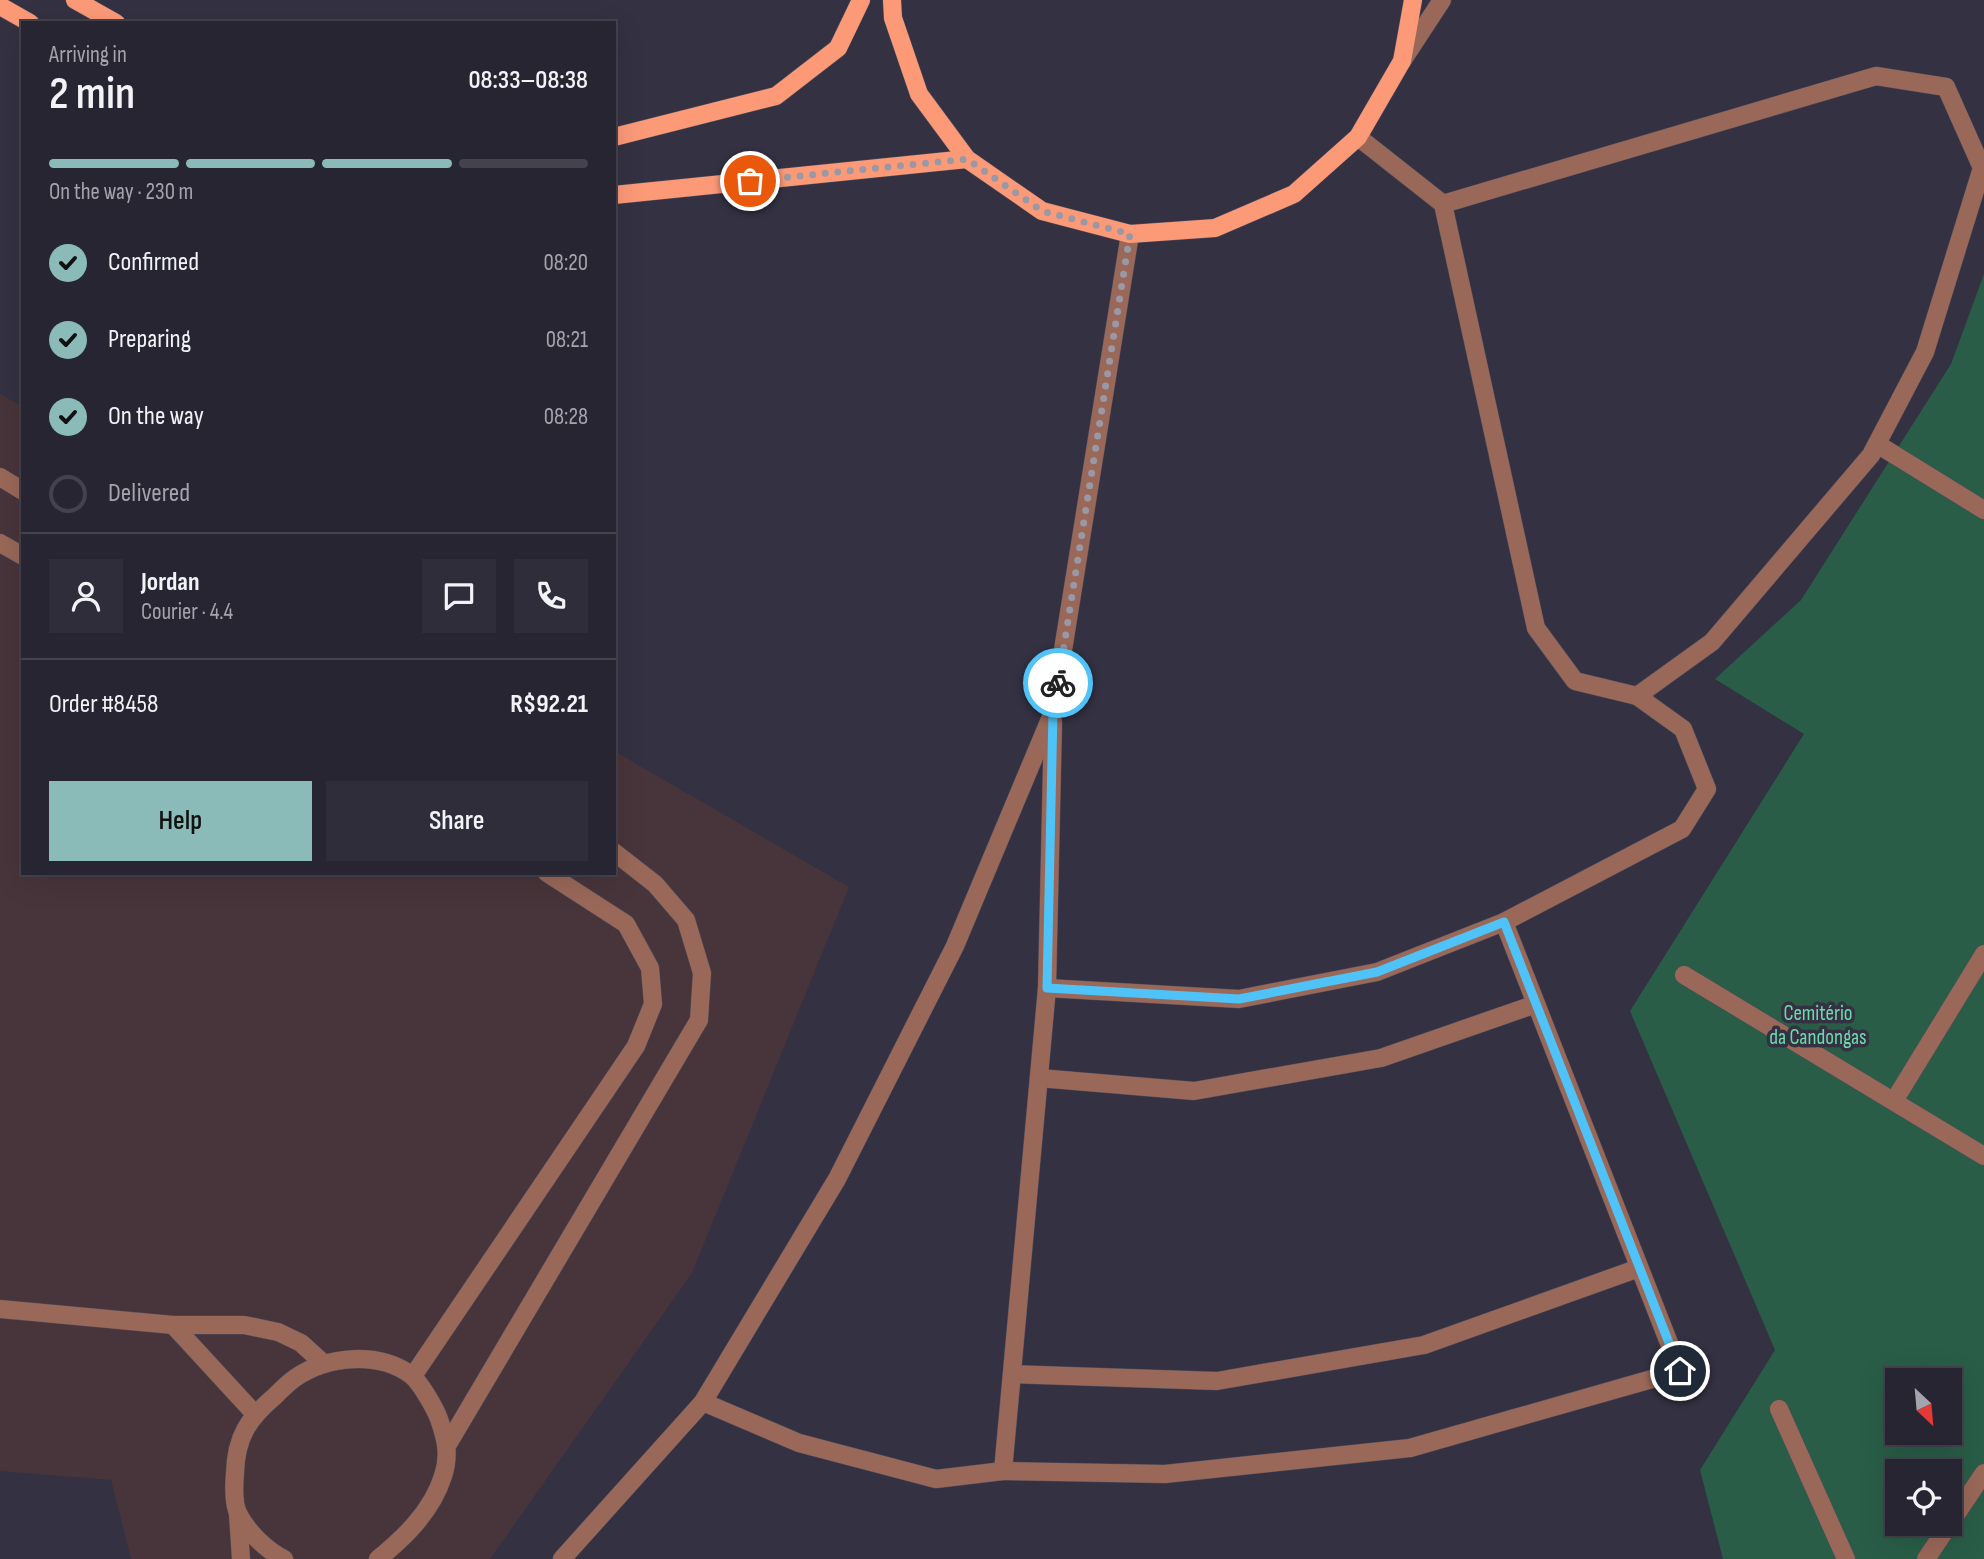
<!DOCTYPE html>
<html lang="en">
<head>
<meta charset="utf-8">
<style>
	:root { --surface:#272532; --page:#2f2d3a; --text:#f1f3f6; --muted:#a4a5ac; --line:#43424d; --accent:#8bbbb9 }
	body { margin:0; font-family:"Sofia Sans Condensed",sans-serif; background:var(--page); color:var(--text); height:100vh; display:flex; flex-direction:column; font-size:26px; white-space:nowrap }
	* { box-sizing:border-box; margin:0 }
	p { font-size:23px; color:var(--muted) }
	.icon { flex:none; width:38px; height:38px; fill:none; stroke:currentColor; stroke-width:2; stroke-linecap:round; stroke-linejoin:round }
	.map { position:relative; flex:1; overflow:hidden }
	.panel { position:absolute; left:21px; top:21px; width:595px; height:854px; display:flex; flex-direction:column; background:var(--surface); border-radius:0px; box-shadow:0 7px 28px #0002,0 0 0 2px var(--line) }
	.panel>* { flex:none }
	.needle { width:46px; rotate:154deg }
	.tools { position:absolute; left:1885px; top:1368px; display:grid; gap:14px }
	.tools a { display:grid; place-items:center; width:77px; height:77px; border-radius:0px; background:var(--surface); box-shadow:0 7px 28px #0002,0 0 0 2px var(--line); font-size:35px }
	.pin { position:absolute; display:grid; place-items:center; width:60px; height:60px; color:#fff; margin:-30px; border:4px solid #fff; border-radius:50%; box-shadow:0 2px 7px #0007 }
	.courier { position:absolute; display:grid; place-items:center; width:70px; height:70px; margin:-35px; border:5px solid #4fc3f7; border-radius:50%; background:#fff; color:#222; box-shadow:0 2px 9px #0007 }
	.overview em { font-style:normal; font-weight:600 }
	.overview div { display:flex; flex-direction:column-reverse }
	.overview { display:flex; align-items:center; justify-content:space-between; height:119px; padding:0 28px }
	h1 { font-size:46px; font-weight:600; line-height:52px }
	.bar { display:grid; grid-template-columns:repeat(4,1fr); gap:10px 7px; align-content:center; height:84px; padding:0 28px }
	.bar i { height:9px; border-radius:5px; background:var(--line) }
	.bar .selected { background:var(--accent) }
	.bar p { grid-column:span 4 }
	.line { display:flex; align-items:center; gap:18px; padding:0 28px; border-top:2px solid var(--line) }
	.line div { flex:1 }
	.round { display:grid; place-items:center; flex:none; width:74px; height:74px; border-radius:0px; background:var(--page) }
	ol { padding:0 28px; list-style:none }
	li { display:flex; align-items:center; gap:21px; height:77px }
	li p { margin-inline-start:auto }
	li .icon { padding:7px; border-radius:50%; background:var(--accent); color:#111; stroke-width:4 }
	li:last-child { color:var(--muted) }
	li i { width:38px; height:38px; border:4px solid var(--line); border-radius:50% }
	.action { display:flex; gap:14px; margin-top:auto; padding:14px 28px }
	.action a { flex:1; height:80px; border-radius:0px; background:var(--accent); color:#111; font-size:28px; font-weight:600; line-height:80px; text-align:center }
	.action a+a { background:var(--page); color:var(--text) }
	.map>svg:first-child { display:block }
</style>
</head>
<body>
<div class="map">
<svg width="1984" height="1559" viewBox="0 0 1984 1559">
	<rect width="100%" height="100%" fill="#343142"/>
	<path fill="#48353b" d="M0,394L23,407V873H614V751L849,887L692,1273L490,1559H131L111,1480L0,1471Z"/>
	<path fill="#295d47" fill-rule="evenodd" d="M1984,274V1559H1723L1700,1470L1775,1350L1630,1011L1804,734L1715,679L1801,600L1951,364ZM1897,1381H1950V1433H1897ZM1897,1472H1950V1524H1897Z"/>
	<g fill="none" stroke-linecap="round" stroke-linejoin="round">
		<defs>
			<g id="minor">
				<path d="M1402,61L1442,0"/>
				<path d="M1358,137L1443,204L1536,628L1575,681L1637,696L1712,642L1871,455L1925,352L1982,168L1946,87L1876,76L1443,204"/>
				<path d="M1877,444L1984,510"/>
				<path d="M0,477L23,491"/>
				<path d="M0,543L23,556"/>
				<path d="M1684,975L1984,1156"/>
				<path d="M1047,988L1239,999L1377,972L1504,922L1682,829L1707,789L1683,729L1637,696"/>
				<path d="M1039,1078L1194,1091L1381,1058L1536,1004"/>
				<path d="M1894,1101L1984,954"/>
				<path d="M0,1309L173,1325H244L278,1332L301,1343L324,1364"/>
				<path d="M173,1325L254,1413"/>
				<path d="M1012,1374L1217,1381L1424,1345L1639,1268"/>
				<path d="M413,1376L636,1046L653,1004L650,968L626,924L547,873"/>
				<path d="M703,1402L799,1443L936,1479L1003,1471L1047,988L1053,722"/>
				<path d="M1779,1409L1846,1559"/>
				<path d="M448,1444L699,1020L702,973L686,920L655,884L614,852"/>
				<path d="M1003,1471L1165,1474L1410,1448L1680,1371L1504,922"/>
				<path d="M238,1514L241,1559"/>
				<path d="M284,1559C266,1550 249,1533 239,1515C233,1505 234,1485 235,1473C236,1437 248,1419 275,1396C281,1390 288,1383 295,1378C327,1356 378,1351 411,1375C420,1382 435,1408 439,1419C446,1439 450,1455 443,1476C432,1511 405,1537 378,1559"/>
				<path d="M562,1559L703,1402L837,1179L955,946L1053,712L1130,234"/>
				<path d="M1926,1559L1984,1473"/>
			</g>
			<g id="major">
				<path d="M75,0L116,23"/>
				<path d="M892,0L893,18L919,94L967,159L1042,211L1130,234L1215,228L1294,194L1358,137L1402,61L1413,0"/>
				<path d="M0,6L30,23"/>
				<path d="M614,137L776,96L838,48L861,0"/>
				<path d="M614,195L967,159"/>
			</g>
		</defs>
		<use href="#minor" stroke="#504e5e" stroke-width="19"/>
		<use href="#major" stroke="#504e5e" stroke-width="19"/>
		<use href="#minor" stroke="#996858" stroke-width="18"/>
		<use href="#major" stroke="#fc9a78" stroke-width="18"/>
	</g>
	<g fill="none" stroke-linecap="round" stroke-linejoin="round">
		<path stroke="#9b98a6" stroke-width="7" stroke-dasharray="0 12.6" d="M750,181L967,159L1042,211L1130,234L1058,683"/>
		<path stroke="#4fc3f7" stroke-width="9" d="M1058,683L1053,712L1047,988L1239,999L1377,972L1504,922L1680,1371"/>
	</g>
	<g text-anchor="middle" stroke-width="7" stroke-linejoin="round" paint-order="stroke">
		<g font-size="21" fill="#6edaad" stroke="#343142">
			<text x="1818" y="1020">Cemitério<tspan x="1818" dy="24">da Candongas</tspan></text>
		</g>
	</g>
</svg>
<div class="tools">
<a><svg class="needle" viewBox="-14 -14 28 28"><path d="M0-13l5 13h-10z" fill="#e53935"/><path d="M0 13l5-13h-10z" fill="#a4a5ac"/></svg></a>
<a><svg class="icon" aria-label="locate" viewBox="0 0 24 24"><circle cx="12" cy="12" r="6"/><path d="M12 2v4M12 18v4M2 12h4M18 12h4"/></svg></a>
</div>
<div class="pin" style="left:750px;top:181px;background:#ea580c"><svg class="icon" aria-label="bag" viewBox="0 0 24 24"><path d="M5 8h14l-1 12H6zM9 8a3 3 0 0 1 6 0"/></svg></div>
<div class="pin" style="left:1680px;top:1371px;background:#1f2937"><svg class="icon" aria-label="home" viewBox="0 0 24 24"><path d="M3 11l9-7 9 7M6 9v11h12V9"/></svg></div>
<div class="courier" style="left:1058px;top:683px"><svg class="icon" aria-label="bike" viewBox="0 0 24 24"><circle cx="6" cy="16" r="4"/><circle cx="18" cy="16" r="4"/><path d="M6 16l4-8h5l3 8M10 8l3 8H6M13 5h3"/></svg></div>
<section class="panel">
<div class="overview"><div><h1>2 min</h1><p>Arriving in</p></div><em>08:33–08:38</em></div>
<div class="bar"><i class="selected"></i><i class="selected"></i><i class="selected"></i><i></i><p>On the way · 230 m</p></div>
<ol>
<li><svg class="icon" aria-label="check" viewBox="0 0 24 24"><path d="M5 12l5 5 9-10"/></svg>Confirmed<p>08:20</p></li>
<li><svg class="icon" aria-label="check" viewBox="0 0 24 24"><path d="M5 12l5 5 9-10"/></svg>Preparing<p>08:21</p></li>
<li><svg class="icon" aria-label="check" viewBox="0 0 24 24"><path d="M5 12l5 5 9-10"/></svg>On the way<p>08:28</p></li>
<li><i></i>Delivered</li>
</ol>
<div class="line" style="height:126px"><a class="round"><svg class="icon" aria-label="person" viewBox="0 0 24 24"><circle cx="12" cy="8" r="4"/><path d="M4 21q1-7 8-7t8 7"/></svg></a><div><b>Jordan</b><p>Courier · 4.4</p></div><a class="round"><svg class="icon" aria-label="chat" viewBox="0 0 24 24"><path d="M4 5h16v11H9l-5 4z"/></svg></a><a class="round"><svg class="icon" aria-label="phone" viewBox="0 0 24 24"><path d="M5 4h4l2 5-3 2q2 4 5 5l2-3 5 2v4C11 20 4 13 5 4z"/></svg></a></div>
<div class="line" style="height:91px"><div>Order #8458</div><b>R$92.21</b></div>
<div class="action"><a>Help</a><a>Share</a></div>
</section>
</div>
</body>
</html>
